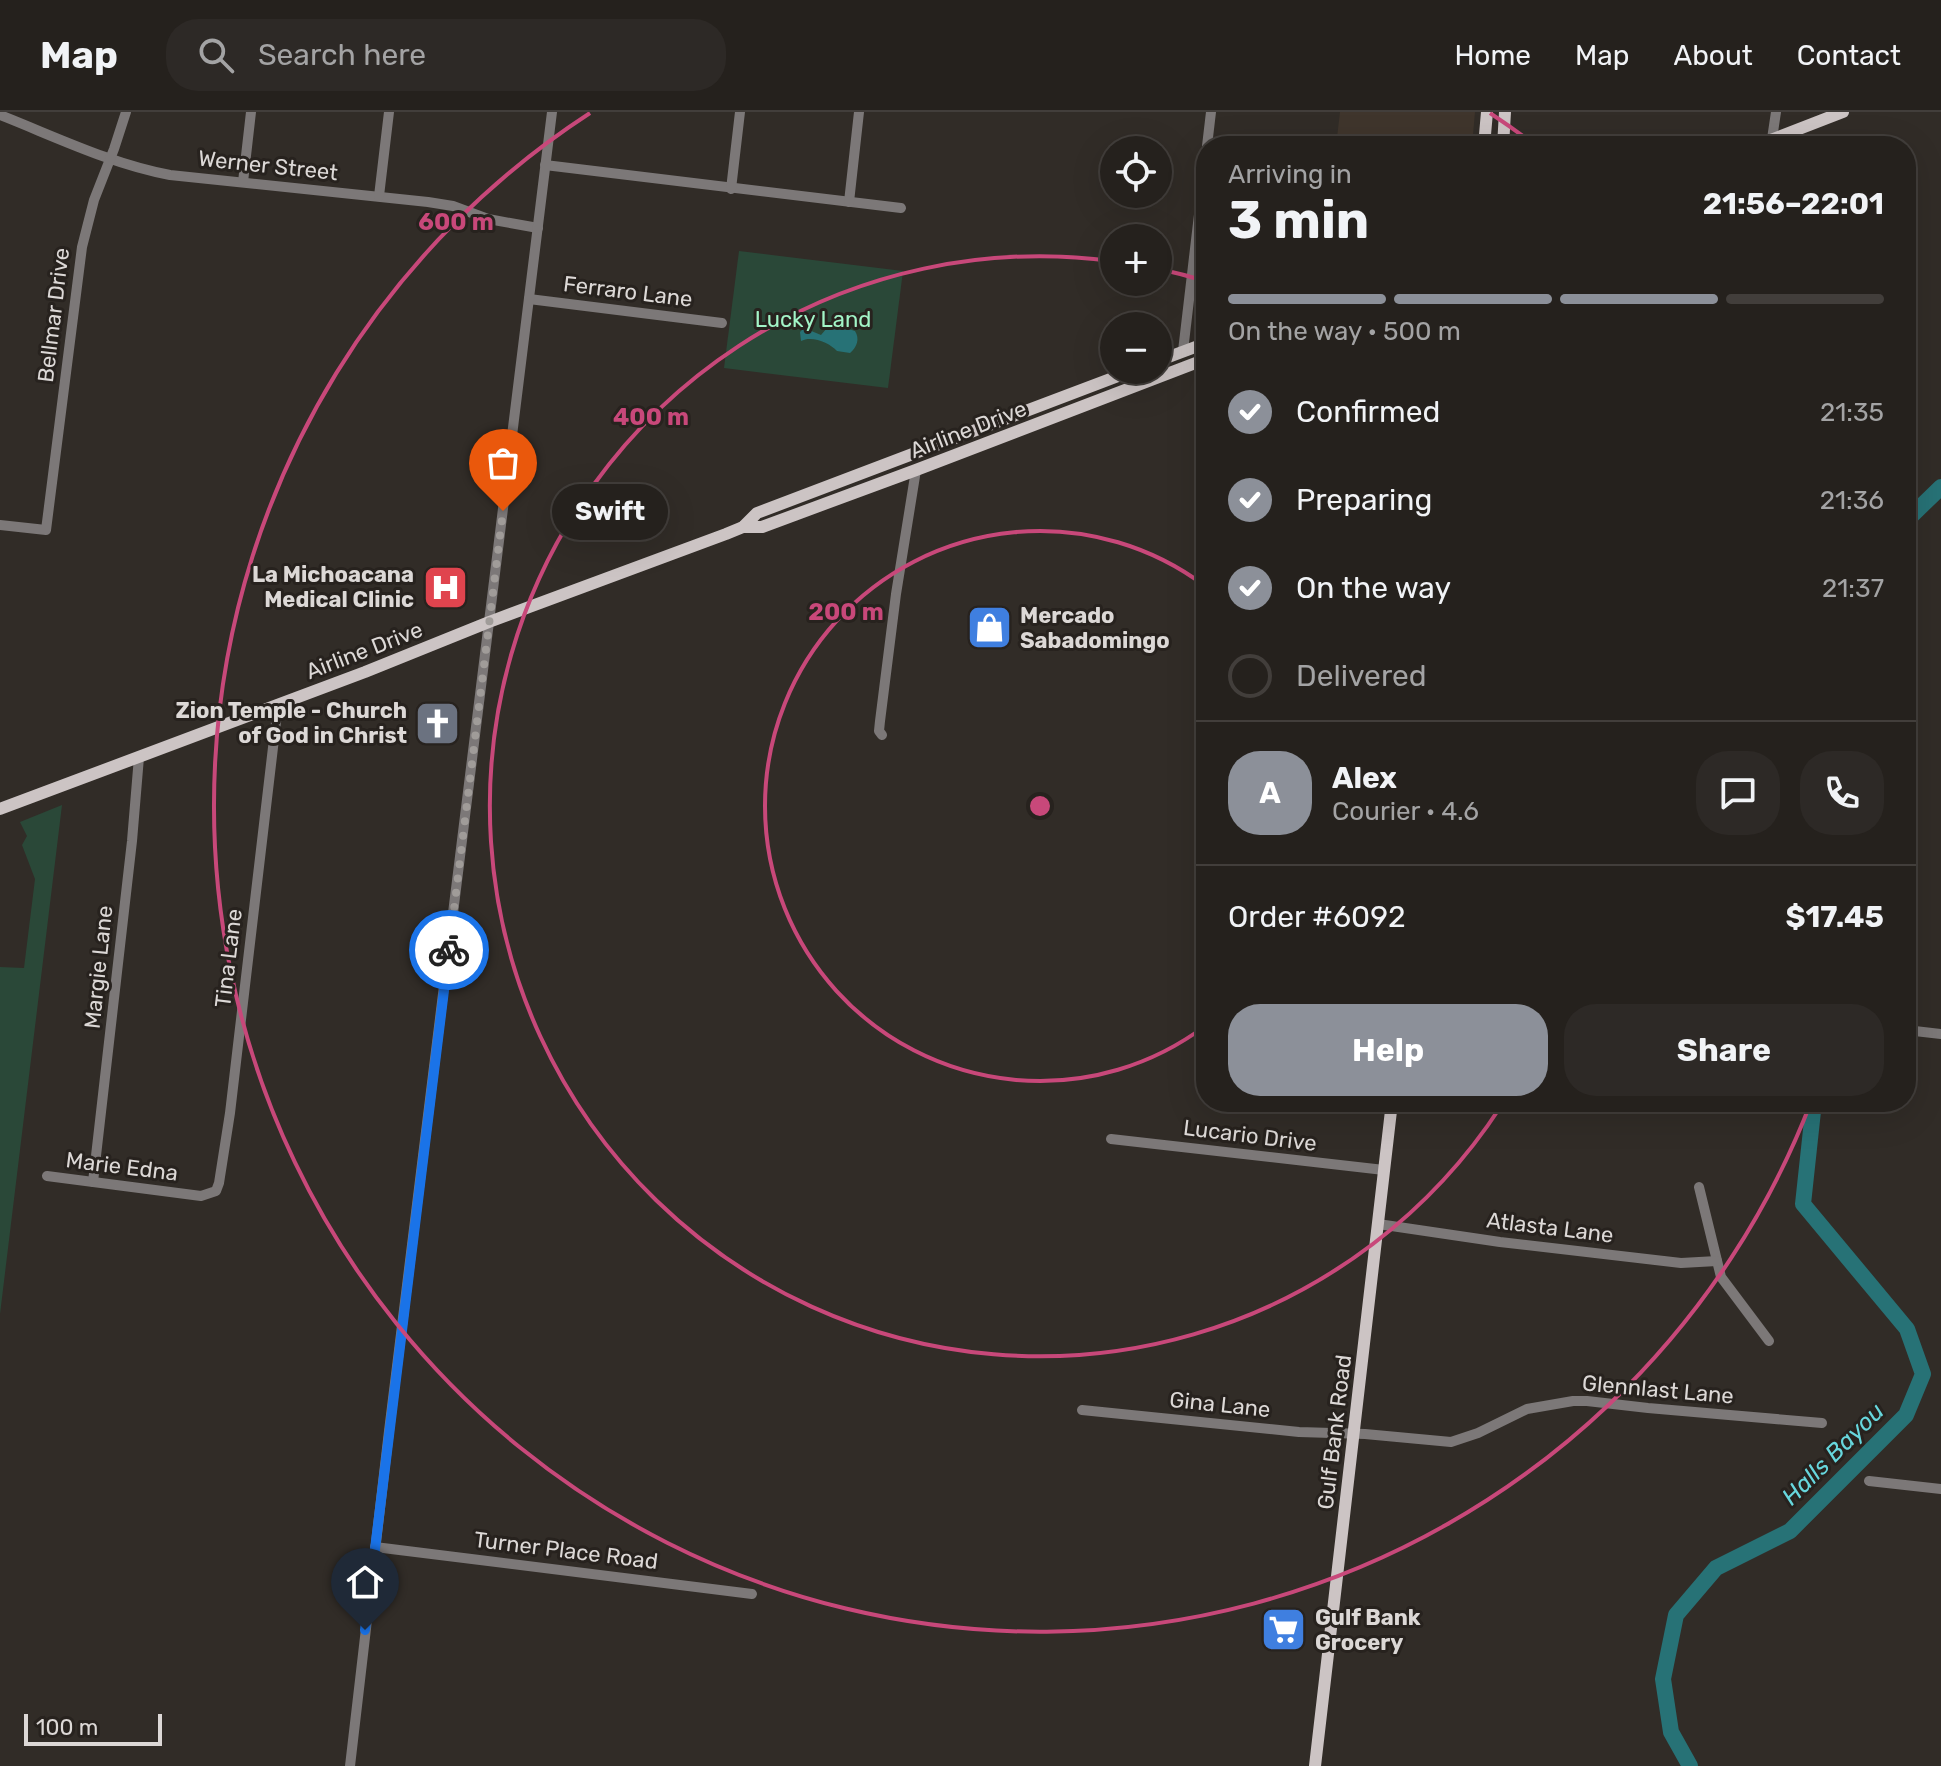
<!DOCTYPE html>
<html lang="en">
<head>
<meta charset="utf-8">
<style>
	:root { --surface:#25211d; --page:#2d2926; --text:#f1f3f6; --muted:#a3a3a4; --line:#423e3b; --accent:#8c9099 }
	body { margin:0; font-family:Rubik,sans-serif; background:var(--page); color:var(--text); height:100vh; display:flex; flex-direction:column; font-size:30px; white-space:nowrap }
	* { box-sizing:border-box; margin:0 }
	p { font-size:26px; color:var(--muted) }
	.icon { flex:none; width:44px; height:44px; fill:none; stroke:currentColor; stroke-width:2; stroke-linecap:round; stroke-linejoin:round }
	.map { position:relative; flex:1; overflow:hidden }
	.side { position:absolute; left:1196px; top:24px; width:720px; height:976px; display:flex; flex-direction:column; background:var(--surface); border-radius:32px; box-shadow:0 8px 32px #0002,0 0 0 2px var(--line) }
	.side>* { flex:none }
	.controls { position:absolute; left:1100px; top:24px; display:grid; gap:16px }
	.controls a { display:grid; place-items:center; width:72px; height:72px; border-radius:50%; background:var(--surface); box-shadow:0 8px 32px #0002,0 0 0 2px var(--line); font-size:40px }
	.scale { position:absolute; left:24px; bottom:20px; width:138px; box-sizing:border-box; padding-left:8px; border:4px solid #dcd8d6; border-top:0; font-size:22px; line-height:28px; white-space:nowrap; color:#dcd8d6; -webkit-text-stroke:6px #27221e; paint-order:stroke }
	.pin { position:absolute; display:grid; place-items:center; width:68px; height:68px; color:#fff; margin:-82px -34px; border-radius:50% 50% 50% 0; rotate:-45deg; box-shadow:0 0 8px #0007 }
	.pin .icon { rotate:45deg }
	.courier { position:absolute; display:grid; place-items:center; width:80px; height:80px; margin:-40px; border:6px solid #1a73e8; border-radius:50%; background:#fff; color:#222; box-shadow:0 2px 10px #0007 }
	.bubble { position:absolute; height:56px; border-radius:28px; background:var(--surface); box-shadow:0 8px 32px #0002,0 0 0 2px var(--line); font-size:26px; font-weight:700; line-height:56px; text-align:center }
	.head em { font-style:normal; font-weight:700 }
	.head div { display:flex; flex-direction:column-reverse }
	.head { display:flex; align-items:center; justify-content:space-between; height:136px; padding:0 32px }
	h1 { font-size:52px; font-weight:700; line-height:60px }
	.bar { display:grid; grid-template-columns:repeat(4,1fr); gap:12px 8px; align-content:center; height:96px; padding:0 32px }
	.bar i { height:10px; border-radius:6px; background:var(--line) }
	.bar .current { background:var(--accent) }
	.bar p { grid-column:span 4 }
	.line { display:flex; align-items:center; gap:20px; padding:0 32px; border-top:2px solid var(--line) }
	.line div { flex:1 }
	.round { display:grid; place-items:center; flex:none; width:84px; height:84px; border-radius:32px; background:var(--page) }
	ol { padding:0 32px; list-style:none }
	li { display:flex; align-items:center; gap:24px; height:88px }
	li p { margin-inline-start:auto }
	li .icon { padding:8px; border-radius:50%; background:var(--accent); color:#fff; stroke-width:4 }
	li:last-child { color:var(--muted) }
	li i { width:44px; height:44px; border:4px solid var(--line); border-radius:50% }
	.primary-button { display:flex; gap:16px; margin-top:auto; padding:16px 32px }
	.primary-button a { flex:1; height:92px; border-radius:32px; background:var(--accent); color:#fff; font-size:32px; font-weight:700; line-height:92px; text-align:center }
	.primary-button a+a { background:var(--page); color:var(--text) }
	header { display:flex; align-items:center; gap:48px; box-sizing:border-box; height:112px; padding:0 40px; background:var(--surface); border-bottom:2px solid var(--line) }
	header strong { font-size:38px }
	nav { display:flex; gap:44px; margin-inline-start:auto; font-size:28px }
	.search { width:560px; height:72px; background:var(--page); display:flex; align-items:center; gap:20px; box-sizing:border-box; padding:0 28px; border-radius:32px; color:var(--muted); font-size:30px }
	.map>svg:first-child { display:block }
</style>
</head>
<body>
<header>
<strong>Map</strong>
<div class="search"><svg class="icon" aria-label="search" viewBox="0 0 24 24"><circle cx="10" cy="10" r="6"/><path d="M15 15l6 6"/></svg>Search here</div>
<nav><a>Home</a><a>Map</a><a>About</a><a>Contact</a></nav>
</header>
<div class="map">
<svg width="1941" height="1654" viewBox="0 0 1941 1654">
	<rect width="100%" height="100%" fill="#312c27"/>
	<path fill="#3f352c" d="M1340,0H1475L1472,34H1336Z"/>
	<g fill="#2a4838">
		<path d="M739,139L903,159L888,276L724,256Z"/>
		<path d="M62,693L0,1202V855L24,856L35,767L22,733L27,724L20,710Z"/>
	</g>
	<path fill="#277276" d="M839,214L855,219C860,227 857,235 850,241L837,239C830,231 812,223 801,229L800,220L804,216L821,223L827,216Z"/>
	<g fill="none" stroke-linecap="round" stroke-linejoin="round">
		<g stroke="#277276" stroke-width="16">
			<path d="M1906,409L1941,375"/>
			<path d="M1690,1654L1671,1620L1663,1567L1676,1503L1716,1456L1790,1419L1906,1303L1923,1262L1907,1217L1803,1092L1814,990"/>
		</g>
		<g stroke="#7c7878" stroke-width="10">
			<path d="M0,3C56,25 111,52 170,63L428,90L453,94L488,107L538,116"/>
			<path d="M1772,27L1776,0"/>
			<path d="M1207,34L1211,0"/>
			<path d="M545,53L901,96"/>
			<path d="M243,70L251,0"/>
			<path d="M731,77L740,0"/>
			<path d="M379,84L389,0"/>
			<path d="M849,90L859,0"/>
			<path d="M529,187L722,211"/>
			<path d="M1183,239L1206,43"/>
			<path d="M0,413L46,418L82,135L94,88L114,37L126,0"/>
			<path d="M882,623L879,619L880,609L896,482L916,358"/>
			<path d="M1906,918L1941,922"/>
			<path d="M1111,1027L1384,1058"/>
			<path d="M47,1064L201,1084L216,1079L219,1071L230,1001L278,593"/>
			<path d="M93,1070L132,729L139,645"/>
			<path d="M1699,1075L1721,1165L1769,1229"/>
			<path d="M1378,1112L1500,1130L1681,1151L1717,1149"/>
			<path d="M1082,1298L1299,1320L1365,1322L1451,1330L1478,1321L1527,1297L1573,1289H1587L1648,1296L1822,1311"/>
			<path d="M1869,1369L1941,1377"/>
			<path d="M375,1435L752,1482"/>
			<path d="M350,1654L389,1319L552,0"/>
		</g>
		<g stroke="#ccc4c4" stroke-width="12">
			<path d="M1484,34L1487,0"/>
			<path d="M1503,34L1505,0"/>
			<path d="M1755,34L1843,0"/>
			<path d="M1158,249L1206,231"/>
			<path d="M743,415H762L916,358L1206,247"/>
			<path d="M0,697L365,560L489,510L726,422L743,415L757,401L1134,258"/>
			<path d="M1315,1654L1392,990"/>
		</g>
	</g>
	<g fill="none" stroke-linecap="round" stroke-linejoin="round">
		<path stroke="#a09c99" stroke-width="8" stroke-dasharray="0 14.4" d="M449,838L503,399"/>
		<path stroke="#1a73e8" stroke-width="10" d="M365,1518L449,838"/>
	</g>
	<g fill="none" stroke="#c8487a" stroke-width="4">
		<path d="M1205 914A275 275 0 1 1 1205 474"/>
		<path d="M1501 994A550 550 0 1 1 1112 149M1159 157A550 550 0 0 1 1205 169"/>
		<path d="M1811 990A826 826 0 1 1 590 1M1490 1A826 826 0 0 1 1531 30"/>
	</g>
	<defs>
		<symbol id="hospital-square" viewBox="-11 -11 22 22"><rect x="-9" y="-9" width="18" height="18" rx="4" fill="#e0444e" stroke="#27221e"/><path d="M-5-5h3v3.5h4V-5h3V5h-3V1.5h-4V5h-3Z" fill="#fff"/></symbol>
		<symbol id="shop-square" viewBox="-11 -11 22 22"><rect x="-9" y="-9" width="18" height="18" rx="4" fill="#3f7fe0" stroke="#27221e"/><path d="M-5-2.5h2.3a2.7 3.5 0 0 1 5.4 0H5L5.5 6h-11ZM-1.5-2.5h3a1.5 2.3 0 0 0-3 0Z" fill="#fff"/></symbol>
		<symbol id="church-square" viewBox="-11 -11 22 22"><rect x="-9" y="-9" width="18" height="18" rx="4" fill="#6b7280" stroke="#27221e"/><path d="M-1.2-6h2.4v3.5h3.3v2.4h-3.3V6h-2.4V-.1h-3.3v-2.4h3.3Z" fill="#fff"/></symbol>
		<symbol id="supermarket-square" viewBox="-11 -11 22 22"><rect x="-9" y="-9" width="18" height="18" rx="4" fill="#3f7fe0" stroke="#27221e"/><path d="M-6-5.5h2.5l.6 2H6L4.5 2H-2.5L-4.4-4H-6ZM-1.5 3.2a1.3 1.3 0 1 0 .1 0ZM3 3.2a1.3 1.3 0 1 0 .1 0Z" fill="#fff"/></symbol>
	</defs>
	<g fill-rule="evenodd">
		<use href="#hospital-square" x="420" y="450" width="51" height="51"/>
		<use href="#shop-square" x="964" y="490" width="51" height="51"/>
		<use href="#church-square" x="412" y="586" width="51" height="51"/>
		<use href="#supermarket-square" x="1258" y="1492" width="51" height="51"/>
	</g>
	<g text-anchor="middle" stroke-width="6" stroke-linejoin="round" paint-order="stroke">
		<g font-size="22" fill="#dcd8d6" stroke="#27221e">
			<text transform="translate(268 53) rotate(6)" y="8">Werner Street</text>
			<text transform="translate(628 179) rotate(7)" y="8">Ferraro Lane</text>
			<text transform="translate(53 203) rotate(-83)" y="8">Bellmar Drive</text>
			<text transform="translate(968 317) rotate(-21)" y="8">Airline Drive</text>
			<text transform="translate(364 538) rotate(-21)" y="8">Airline Drive</text>
			<text transform="translate(228 846) rotate(-83)" y="8">Tina Lane</text>
			<text transform="translate(98 855) rotate(-84)" y="8">Margie Lane</text>
			<text transform="translate(1250 1023) rotate(7)" y="8">Lucario Drive</text>
			<text transform="translate(122 1054) rotate(7)" y="8">Marie Edna</text>
			<text transform="translate(1550 1115) rotate(7)" y="8">Atlasta Lane</text>
			<text transform="translate(1658 1277) rotate(5)" y="8">Glennlast Lane</text>
			<text transform="translate(1220 1292) rotate(6)" y="8">Gina Lane</text>
			<text transform="translate(1334 1320) rotate(-83)" y="8">Gulf Bank Road</text>
			<text transform="translate(566 1438) rotate(7)" y="8">Turner Place Road</text>
		</g>
		<g font-size="22" fill="#a2f4c7" stroke="#27221e">
			<text x="813" y="215">Lucky Land</text>
		</g>
		<g font-size="22" font-weight="bold" fill="#dcd8d6" stroke="#27221e" text-anchor="end">
			<text x="414" y="470">La Michoacana<tspan x="414" dy="25">Medical Clinic</tspan></text>
			<text x="1020" y="511" text-anchor="start">Mercado<tspan x="1020" dy="25">Sabadomingo</tspan></text>
			<text x="407" y="606">Zion Temple - Church<tspan x="407" dy="25">of God in Christ</tspan></text>
			<text x="1315" y="1513" text-anchor="start">Gulf Bank<tspan x="1315" dy="25">Grocery</tspan></text>
		</g>
		<g font-size="24" font-style="italic" fill="#67d7dd" stroke="#27221e">
			<text transform="translate(1833 1342) rotate(-45)" y="8">Halls Bayou</text>
		</g>
	</g>
	<circle cx="1040" cy="694" r="12" fill="#c8487a" stroke="#27221e" stroke-width="4"/>
	<g font-size="24" text-anchor="middle" font-weight="bold" fill="#c8487a" stroke="#27221e" stroke-width="6" stroke-linejoin="round" paint-order="stroke">
		<text x="456" y="118">600 m</text>
		<text x="651" y="313">400 m</text>
		<text x="846" y="508">200 m</text>
	</g>
</svg>
<div class="controls">
<a><svg class="icon" aria-label="locate" viewBox="0 0 24 24"><circle cx="12" cy="12" r="6"/><path d="M12 2v4M12 18v4M2 12h4M18 12h4"/></svg></a>
<a>+</a>
<a>−</a>
</div>
<div class="scale">100 m</div>
<div class="pin" style="left:503px;top:399px;background:#ea580c"><svg class="icon" aria-label="bag" viewBox="0 0 24 24"><path d="M5 8h14l-1 12H6zM9 8a3 3 0 0 1 6 0"/></svg></div>
<div class="pin" style="left:365px;top:1518px;background:#1f2937"><svg class="icon" aria-label="home" viewBox="0 0 24 24"><path d="M3 11l9-7 9 7M6 9v11h12V9"/></svg></div>
<div class="courier" style="left:449px;top:838px"><svg class="icon" aria-label="bike" viewBox="0 0 24 24"><circle cx="6" cy="16" r="4"/><circle cx="18" cy="16" r="4"/><path d="M6 16l4-8h5l3 8M10 8l3 8H6M13 5h3"/></svg></div>
<div class="bubble" style="left:552px;top:372px;width:116px">Swift</div>
<section class="side">
<div class="head"><div><h1>3 min</h1><p>Arriving in</p></div><em>21:56–22:01</em></div>
<div class="bar"><i class="current"></i><i class="current"></i><i class="current"></i><i></i><p>On the way · 500 m</p></div>
<ol>
<li><svg class="icon" aria-label="check" viewBox="0 0 24 24"><path d="M5 12l5 5 9-10"/></svg>Confirmed<p>21:35</p></li>
<li><svg class="icon" aria-label="check" viewBox="0 0 24 24"><path d="M5 12l5 5 9-10"/></svg>Preparing<p>21:36</p></li>
<li><svg class="icon" aria-label="check" viewBox="0 0 24 24"><path d="M5 12l5 5 9-10"/></svg>On the way<p>21:37</p></li>
<li><i></i>Delivered</li>
</ol>
<div class="line" style="height:144px"><b class="round" style="background:var(--accent);color:#fff">A</b><div><b>Alex</b><p>Courier · 4.6</p></div><a class="round"><svg class="icon" aria-label="chat" viewBox="0 0 24 24"><path d="M4 5h16v11H9l-5 4z"/></svg></a><a class="round"><svg class="icon" aria-label="phone" viewBox="0 0 24 24"><path d="M5 4h4l2 5-3 2q2 4 5 5l2-3 5 2v4C11 20 4 13 5 4z"/></svg></a></div>
<div class="line" style="height:104px"><div>Order #6092</div><b>$17.45</b></div>
<div class="primary-button"><a>Help</a><a>Share</a></div>
</section>
</div>
</body>
</html>
